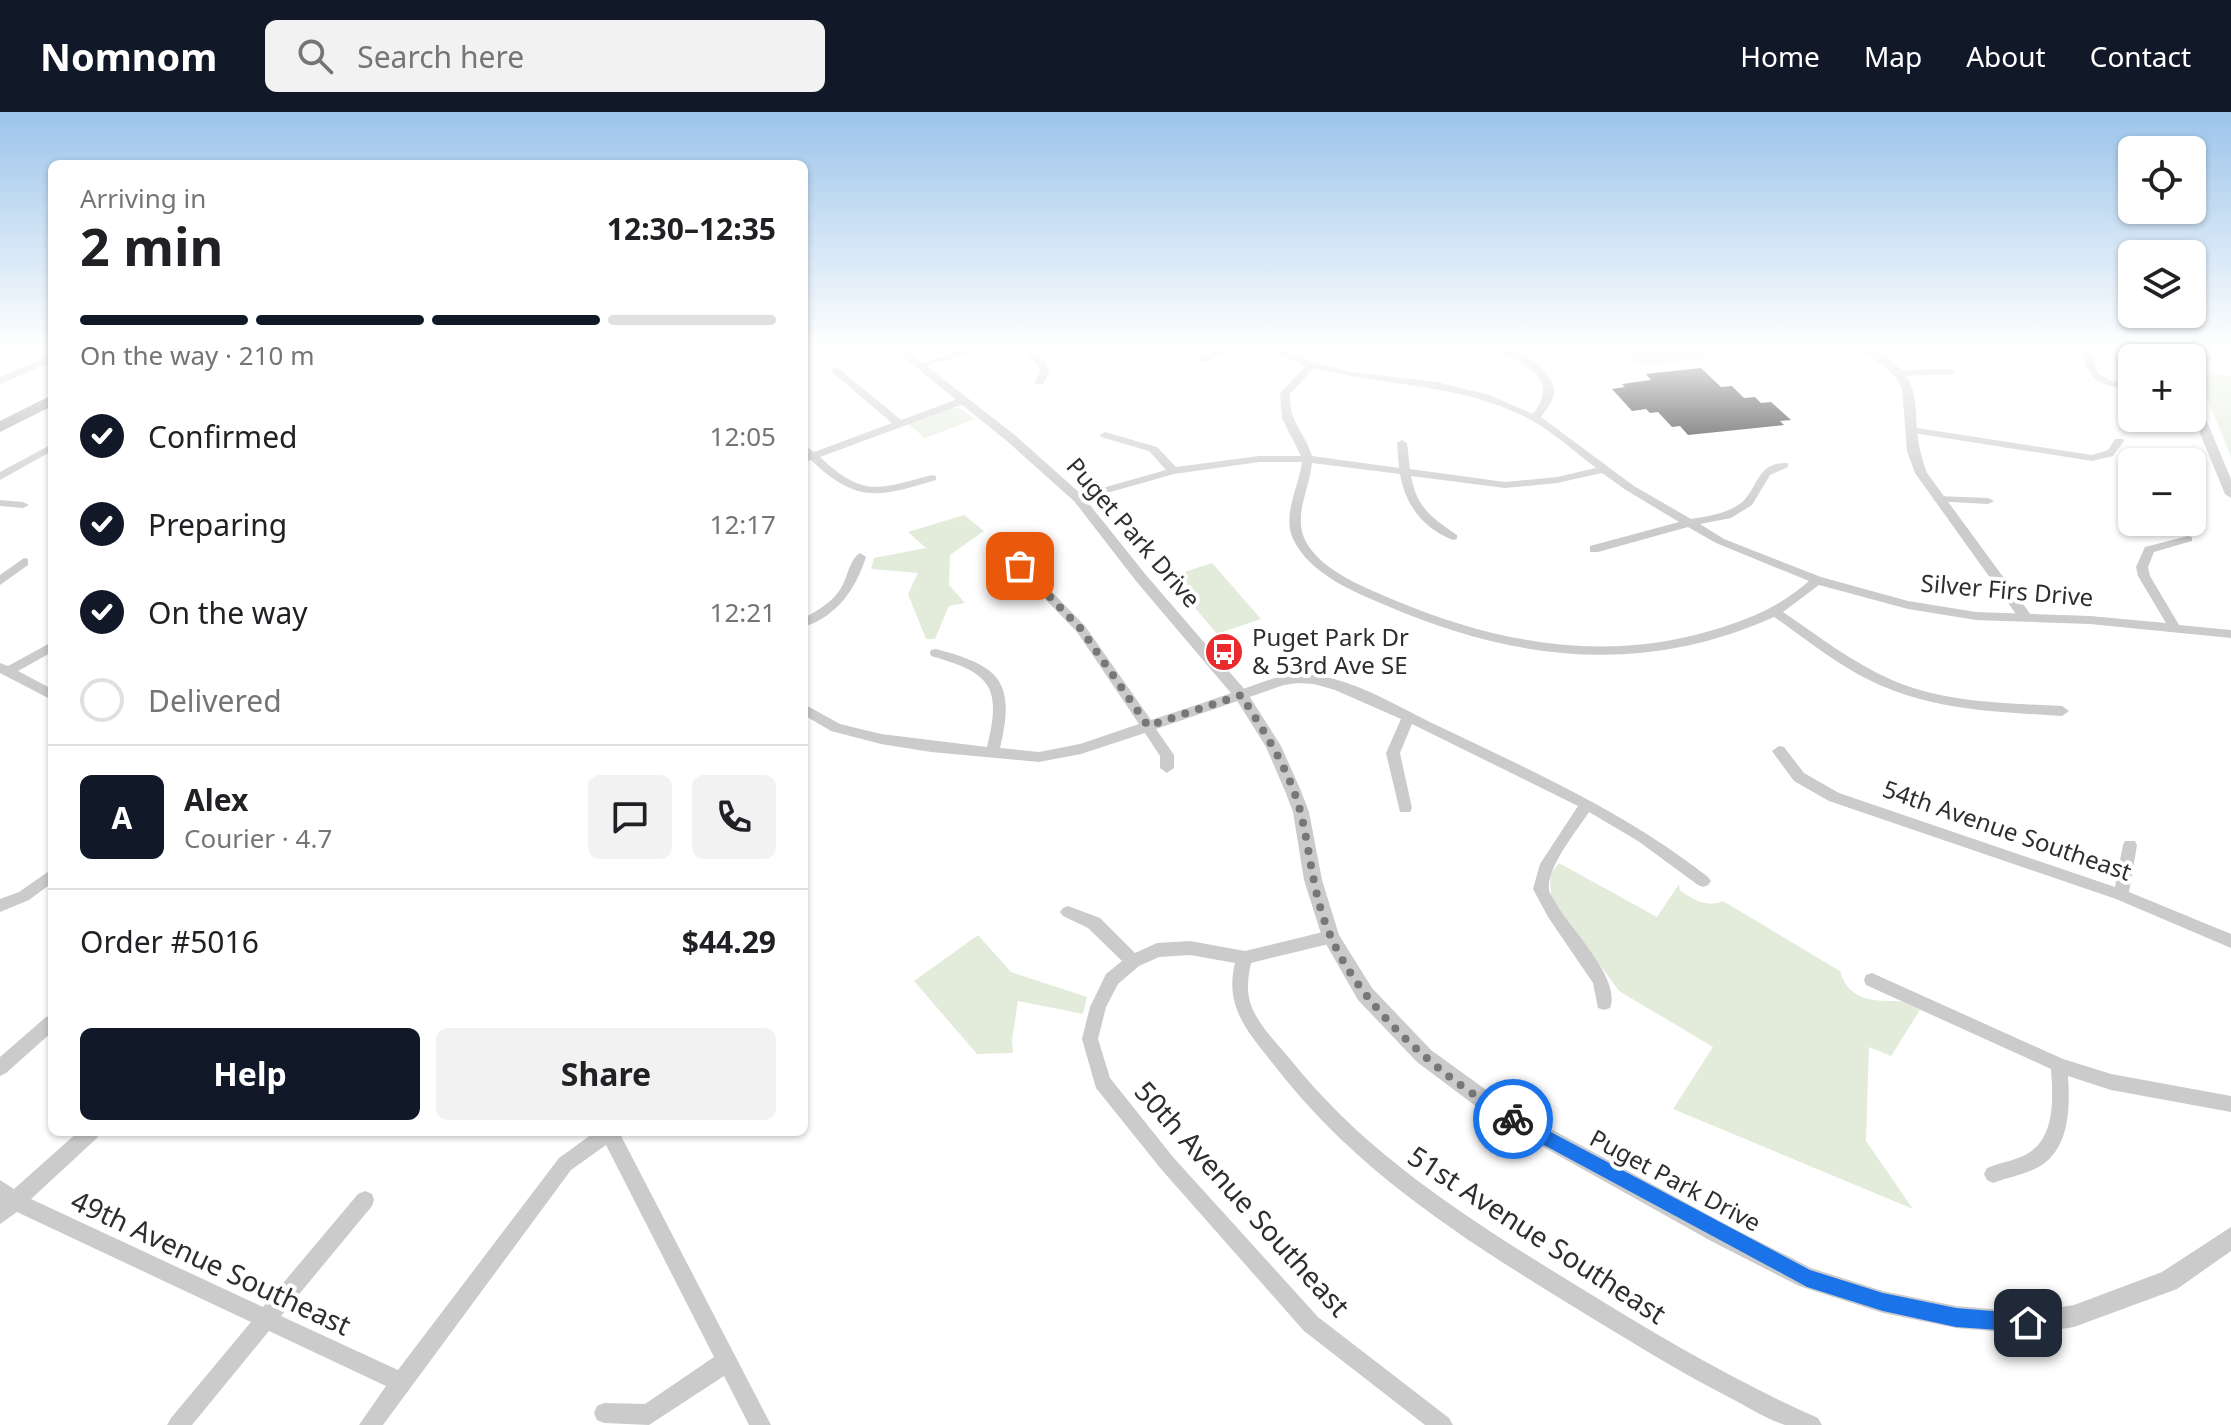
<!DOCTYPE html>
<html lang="en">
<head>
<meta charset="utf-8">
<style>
	:root { --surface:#fff; --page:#f2f2f2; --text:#202124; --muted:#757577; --line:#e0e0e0; --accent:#111827 }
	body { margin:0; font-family:"Noto Sans",sans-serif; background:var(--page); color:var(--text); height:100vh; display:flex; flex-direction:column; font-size:30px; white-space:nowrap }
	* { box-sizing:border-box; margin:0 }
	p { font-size:26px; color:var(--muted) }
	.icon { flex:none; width:44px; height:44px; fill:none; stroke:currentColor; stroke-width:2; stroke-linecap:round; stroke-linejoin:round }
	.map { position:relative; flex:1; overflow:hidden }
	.sheet { position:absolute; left:48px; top:48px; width:760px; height:976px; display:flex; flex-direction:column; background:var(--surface); border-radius:12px; box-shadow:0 2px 6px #0004 }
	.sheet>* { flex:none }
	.controls { position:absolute; left:2118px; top:24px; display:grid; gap:16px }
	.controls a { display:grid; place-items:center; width:88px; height:88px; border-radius:12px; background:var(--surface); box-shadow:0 2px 6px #0004; font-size:40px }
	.pin { position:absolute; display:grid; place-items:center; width:68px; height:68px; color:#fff; margin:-34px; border-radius:16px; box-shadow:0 4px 12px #0006 }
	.courier { position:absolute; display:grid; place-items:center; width:80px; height:80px; margin:-40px; border:6px solid #1a73e8; border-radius:50%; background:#fff; color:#222; box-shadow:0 2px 10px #0007 }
	.head em { font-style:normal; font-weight:700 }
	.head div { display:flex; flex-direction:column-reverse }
	.head { display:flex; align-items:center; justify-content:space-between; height:136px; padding:0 32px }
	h1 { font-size:52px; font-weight:700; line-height:60px }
	.bar { display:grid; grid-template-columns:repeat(4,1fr); gap:12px 8px; align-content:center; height:96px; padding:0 32px }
	.bar i { height:10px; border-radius:6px; background:var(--line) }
	.bar .current { background:var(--accent) }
	.bar p { grid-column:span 4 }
	.line { display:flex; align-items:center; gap:20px; padding:0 32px; border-top:2px solid var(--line) }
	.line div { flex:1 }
	.round { display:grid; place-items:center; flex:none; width:84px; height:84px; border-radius:12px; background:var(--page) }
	ol { padding:0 32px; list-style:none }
	li { display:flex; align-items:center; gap:24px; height:88px }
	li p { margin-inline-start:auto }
	li .icon { padding:8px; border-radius:50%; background:var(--accent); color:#fff; stroke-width:4 }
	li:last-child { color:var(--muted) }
	li i { width:44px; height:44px; border:4px solid var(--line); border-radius:50% }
	.cta { display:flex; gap:16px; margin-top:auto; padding:16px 32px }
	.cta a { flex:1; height:92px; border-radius:12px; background:var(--accent); color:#fff; font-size:32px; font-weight:700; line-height:92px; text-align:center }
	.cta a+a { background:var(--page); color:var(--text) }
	header { display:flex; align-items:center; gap:48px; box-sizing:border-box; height:112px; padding:0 40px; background:var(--accent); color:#fff }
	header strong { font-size:38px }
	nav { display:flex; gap:44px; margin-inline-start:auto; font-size:28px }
	.search { width:560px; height:72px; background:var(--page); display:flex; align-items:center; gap:20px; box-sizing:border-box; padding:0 28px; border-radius:12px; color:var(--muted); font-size:30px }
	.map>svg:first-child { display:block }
</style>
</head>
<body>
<header>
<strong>Nomnom</strong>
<div class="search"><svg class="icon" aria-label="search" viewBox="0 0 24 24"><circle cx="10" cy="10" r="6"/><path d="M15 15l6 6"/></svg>Search here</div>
<nav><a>Home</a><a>Map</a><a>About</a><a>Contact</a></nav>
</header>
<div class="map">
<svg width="2231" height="1313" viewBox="0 0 2231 1313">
	<rect width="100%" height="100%" fill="#fff"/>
	<g fill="#e3ecdb">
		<path d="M1617,234H1697L1710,247L1643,254L1633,251Z"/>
		<path d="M2196,258L2231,264V345Z"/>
		<path d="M951,296H959L975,307L925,326L908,312Z"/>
		<path d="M964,403L984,419L950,443L949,473L965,491L949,494L935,527H926L908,482L918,461L871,457L874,446L926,436L908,420Z"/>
		<path d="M1212,451L1261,507L1217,522L1169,465Z"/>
		<path d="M1559,751L1657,805L1679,772L1680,778C1693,788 1707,796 1723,789L1840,859C1848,888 1872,889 1896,889C1904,889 1913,895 1920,898L1891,944L1869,935L1866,1029L1913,1097L1673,997L1713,935L1619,879L1557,794L1551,783L1550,762Z"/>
		<path d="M978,823L1011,860L1087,885L1083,902L1018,889L1012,928L1013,941L977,942L914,869Z"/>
	</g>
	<path fill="#151515" d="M1701,256L1721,275L1732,274L1744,286L1755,285L1761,291L1771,290L1791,308L1780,309L1784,313L1688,323L1680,314L1672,315L1658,300L1650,301L1646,297L1632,299L1612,277L1625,275L1622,272L1651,268L1646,262Z"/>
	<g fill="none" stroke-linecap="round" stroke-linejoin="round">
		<g fill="#cbcbcb" fill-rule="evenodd">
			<path d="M976,234H990L924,255L916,253Z"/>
			<path d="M1018,234C1035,233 1041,245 1050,258L1043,273L1035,271L1040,258L1032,246Z"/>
			<path d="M1225,234H1237L1207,250L1199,248Z"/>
			<path d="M1258,234H1271L1315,251L1351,260L1437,270L1489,283L1533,302C1564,261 1516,252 1491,234C1512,233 1557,257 1554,282C1552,291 1546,298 1541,305L1634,374L1691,407C1709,404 1726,402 1741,391C1759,376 1756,349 1788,351V355L1770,363L1752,393L1731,406L1700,412L1724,427L1821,465L1908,489L1976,500L2090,504L2166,511L2138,464L2136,455L2145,435L2188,424L2192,425V429L2154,440L2148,455L2150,464L2179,513L2231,518V526L2090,512L1976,508L1908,497L1819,473L1783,500C1818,524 1853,551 1892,568C1945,591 2006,591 2062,594L2069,599L2062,604C2003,600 1943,599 1887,576C1846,560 1810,530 1774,505C1642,564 1515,549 1385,493C1352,479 1310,462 1293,427C1282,402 1299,375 1302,350H1259L1174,362L1082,388H1074V384L1166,358L1149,339L1101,325L1100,323L1105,320L1157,335L1176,355L1259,344H1301L1282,306L1280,281L1306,254ZM1314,256C1386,275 1463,271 1531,308C1553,320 1575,340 1596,356L1557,365L1505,370L1410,357L1407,331L1402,328L1397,331L1399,356L1312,344C1304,318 1289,312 1290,282ZM1312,351L1400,362C1405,393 1424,417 1453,428L1457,427V423C1431,405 1417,396 1411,364L1505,376L1557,371L1602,361L1626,378L1679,410L1590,434V440H1598L1688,415L1716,431L1809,469C1781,494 1748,508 1713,518C1605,551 1496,531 1394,488C1364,475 1321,459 1305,428C1293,403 1310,376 1312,351Z"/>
			<path d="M2079,234H2089L2098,261L2109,268L2132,273V279C2093,270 2092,272 2079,234Z"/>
			<path d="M52,243V250L0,272V265Z"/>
			<path d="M832,256H838L901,308L958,287H966V291L820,345C863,386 879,377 932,363L936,364V368C879,385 857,392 811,348L804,350V333L814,340L892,311L832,260Z"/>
			<path d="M1951,257L1954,258V262L1901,264L1896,261L1901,258Z"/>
			<path d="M1911,315L2092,343L2108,338L2115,327H2123L2124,329L2113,344L2092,349L1907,320L1906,318Z"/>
			<path d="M52,332V339L0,368V360Z"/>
			<path d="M1938,384L1988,386L1994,389L1988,392L1934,389V385Z"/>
			<path d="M0,388L23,390L29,393L23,396L0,394Z"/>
			<path d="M860,441L866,445C855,478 838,503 804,515V506C818,498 833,490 841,476C848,465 849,448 860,441Z"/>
			<path d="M24,446L28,447V453L0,473V463Z"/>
			<path d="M1020,450L1024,451L1085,514L1151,608C1179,599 1208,589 1237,579C1258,572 1279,562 1302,562C1347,563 1393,592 1432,611C1528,657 1624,699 1708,765L1711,769L1708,773L1703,775L1698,773L1638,729L1589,700C1578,717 1546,756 1549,777C1549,781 1552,784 1554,788C1568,815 1622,866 1610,896L1604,898L1598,896L1593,871L1548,805L1533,777L1540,752L1578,694L1412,612L1400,641L1412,696L1410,700H1400L1386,641L1401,607L1335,578L1314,572L1298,571L1284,573L1156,617L1174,643V656L1167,661L1160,656V644L1145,621L1081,642L1039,650L931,640L881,632L831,619L804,603V592L840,612L881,622L987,635C1002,574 991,561 931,544L930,541L931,538L936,537C1000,554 1016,569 1000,636L1039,640L1080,632L1139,612L1077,520L1016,457V451Z"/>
			<path d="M52,530V540L18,559L52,577V588L0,561V551L8,554Z"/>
			<path d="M1779,634L1784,635L1804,661L1839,681L2115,775L2123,733L2125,729H2135L2137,733L2129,780L2231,822V836L2116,787L1829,689L1794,669L1772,639Z"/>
			<path d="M52,757V771L29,788L0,800V787L19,780Z"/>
			<path d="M1068,794L1100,806L1135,841L1157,831L1190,829L1245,839L1331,818L1337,820L1339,825L1337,830L1251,851C1248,865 1246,879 1251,893C1258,913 1277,931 1290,947C1368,1045 1473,1110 1579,1175C1657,1223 1734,1269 1818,1306L1822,1313C1810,1313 1796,1313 1785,1313C1769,1308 1751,1297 1736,1289C1693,1267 1651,1242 1610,1217C1485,1140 1365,1071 1274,953C1248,920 1224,895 1235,851L1190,843L1159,845L1139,854L1118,872L1106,895L1098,927L1110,966L1173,1045L1318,1205L1449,1306L1453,1313H1425L1304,1219L1161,1057L1096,976L1082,927L1090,895L1106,862L1122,849L1088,816L1063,804L1060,800L1063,796Z"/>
			<path d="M1872,861L2063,947L2111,962L2231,984V1000L2111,978L2068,964C2070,994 2070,1034 2042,1053C2028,1062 2009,1065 1993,1071L1987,1068L1984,1062L1987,1056C1999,1051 2012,1049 2023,1044C2056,1029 2053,987 2051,957L1866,873L1864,868L1866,863Z"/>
			<path d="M52,903V920L6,961L0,964V945L46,905Z"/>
			<path d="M78,1020H100L97,1026L31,1087L263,1195L358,1082L365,1079L372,1082L374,1088L372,1094L281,1204L398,1258L559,1046L595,1020H619L771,1313H749L724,1264L649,1313L604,1311L597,1308L594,1301L597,1294L604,1291L645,1292L714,1245L606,1033L571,1058L383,1313H359L386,1274L269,1219L192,1313H167L171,1306L251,1210L17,1100L0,1112V1068L14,1077Z"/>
		</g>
		<g fill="#cbcbcb" fill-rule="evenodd">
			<path d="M890,234H901L1016,324L1082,383L1146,463L1246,579L1281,634L1301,679L1309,700L1322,768L1339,823L1372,876L1431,938L1507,993L1727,1113L1811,1156L1883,1179L1956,1194L2028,1200L2074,1193L2162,1160L2231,1115V1139L2177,1177L2074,1215L2028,1222L1956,1216L1883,1201L1799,1174L1711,1129L1493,1007L1417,950L1358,888L1322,825L1304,768L1293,700L1285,679L1266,635L1236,587L1136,469L1074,389L1008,330Z"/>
			<path d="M1855,234C1867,234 1873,237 1883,244C1917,264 1915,284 1917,318C1918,333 1922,347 1927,361L2031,503L2033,506L2031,509H2021L1915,361L1907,339L1902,276L1896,265L1881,252Z"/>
			<path d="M2166,234H2176L2181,246H2171Z"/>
			<path d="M2192,285L2198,288L2231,367V386L2225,382L2192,302Z"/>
		</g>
		<path fill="#a6a6a6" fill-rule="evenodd" d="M52,283V294L0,320V309Z"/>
	</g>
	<linearGradient id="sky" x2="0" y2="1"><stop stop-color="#9bc4ea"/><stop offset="0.56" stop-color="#fff"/><stop offset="1" stop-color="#fff" stop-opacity="0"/></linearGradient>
	<rect width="2231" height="418" fill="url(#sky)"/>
	<path fill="#1a73e8" d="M1513,1000L1810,1158L1883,1181L1956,1196L2028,1202L2034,1204L2037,1211L2034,1218L2028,1220L1956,1215L1883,1199L1807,1175L1507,1013L1504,1007Z"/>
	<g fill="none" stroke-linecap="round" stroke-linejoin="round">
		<path stroke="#777" stroke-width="8" stroke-dasharray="0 14.4" d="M1020,454L1081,517L1148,614L1241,583C1264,620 1290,658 1301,702C1311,743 1313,786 1331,825C1363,899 1444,968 1513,1007"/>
	</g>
	<defs>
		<symbol id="bus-disc" viewBox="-11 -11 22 22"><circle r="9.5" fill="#ea2b2d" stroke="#fff"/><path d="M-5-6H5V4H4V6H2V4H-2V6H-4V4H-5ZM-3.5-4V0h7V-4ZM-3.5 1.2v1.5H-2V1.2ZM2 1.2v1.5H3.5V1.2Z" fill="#fff"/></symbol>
	</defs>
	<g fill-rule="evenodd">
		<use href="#bus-disc" x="1202" y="518" width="44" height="44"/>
	</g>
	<g text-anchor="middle" stroke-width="8" stroke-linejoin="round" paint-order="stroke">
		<g font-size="24" fill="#2e2e2e" stroke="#fff">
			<text transform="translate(1133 421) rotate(49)" y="8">Puget Park Drive</text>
			<text transform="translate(2007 479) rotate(5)" y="8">Silver Firs Drive</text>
			<text transform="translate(2007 719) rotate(19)" y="8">54th Avenue Southeast</text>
			<text transform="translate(1675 1069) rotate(28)" y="8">Puget Park Drive</text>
		</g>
		<g font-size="24" fill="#2e2e2e" stroke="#fff" text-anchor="start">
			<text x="1252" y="534">Puget Park Dr<tspan x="1252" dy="28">&amp; 53rd Ave SE</tspan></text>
		</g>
		<g font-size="28" fill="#2e2e2e" stroke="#fff">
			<text transform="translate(1242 1087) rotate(48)" y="10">50th Avenue Southeast</text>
			<text transform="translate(1537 1123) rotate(33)" y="10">51st Avenue Southeast</text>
			<text transform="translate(211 1151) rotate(25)" y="10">49th Avenue Southeast</text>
		</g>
	</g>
</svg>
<div class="controls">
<a><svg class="icon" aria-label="locate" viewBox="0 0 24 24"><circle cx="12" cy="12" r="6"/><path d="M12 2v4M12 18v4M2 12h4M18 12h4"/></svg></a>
<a><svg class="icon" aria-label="layers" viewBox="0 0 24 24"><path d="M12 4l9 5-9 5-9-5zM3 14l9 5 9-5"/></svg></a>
<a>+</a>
<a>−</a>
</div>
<div class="pin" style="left:1020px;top:454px;background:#ea580c"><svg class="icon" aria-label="bag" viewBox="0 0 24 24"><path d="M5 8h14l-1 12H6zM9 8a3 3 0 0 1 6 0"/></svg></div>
<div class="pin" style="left:2028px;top:1211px;background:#1f2937"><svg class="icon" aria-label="home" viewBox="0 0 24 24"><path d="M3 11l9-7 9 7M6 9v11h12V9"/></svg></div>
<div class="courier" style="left:1513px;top:1007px"><svg class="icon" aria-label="bike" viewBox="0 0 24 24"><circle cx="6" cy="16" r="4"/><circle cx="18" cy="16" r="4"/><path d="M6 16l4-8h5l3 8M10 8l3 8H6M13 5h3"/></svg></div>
<section class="sheet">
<div class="head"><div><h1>2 min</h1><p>Arriving in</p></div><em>12:30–12:35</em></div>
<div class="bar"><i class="current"></i><i class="current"></i><i class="current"></i><i></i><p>On the way · 210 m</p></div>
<ol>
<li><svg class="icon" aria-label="check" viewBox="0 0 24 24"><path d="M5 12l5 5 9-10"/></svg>Confirmed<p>12:05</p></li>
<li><svg class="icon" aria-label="check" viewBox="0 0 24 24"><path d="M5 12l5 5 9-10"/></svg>Preparing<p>12:17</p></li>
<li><svg class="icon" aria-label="check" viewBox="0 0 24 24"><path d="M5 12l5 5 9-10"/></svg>On the way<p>12:21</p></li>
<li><i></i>Delivered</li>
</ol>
<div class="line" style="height:144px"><b class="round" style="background:var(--accent);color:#fff">A</b><div><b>Alex</b><p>Courier · 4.7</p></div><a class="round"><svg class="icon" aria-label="chat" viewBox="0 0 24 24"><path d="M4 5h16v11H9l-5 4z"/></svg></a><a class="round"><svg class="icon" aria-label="phone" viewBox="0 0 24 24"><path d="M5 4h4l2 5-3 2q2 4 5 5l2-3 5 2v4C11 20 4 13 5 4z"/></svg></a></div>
<div class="line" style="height:104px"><div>Order #5016</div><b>$44.29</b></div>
<div class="cta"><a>Help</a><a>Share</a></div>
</section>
</div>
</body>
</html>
